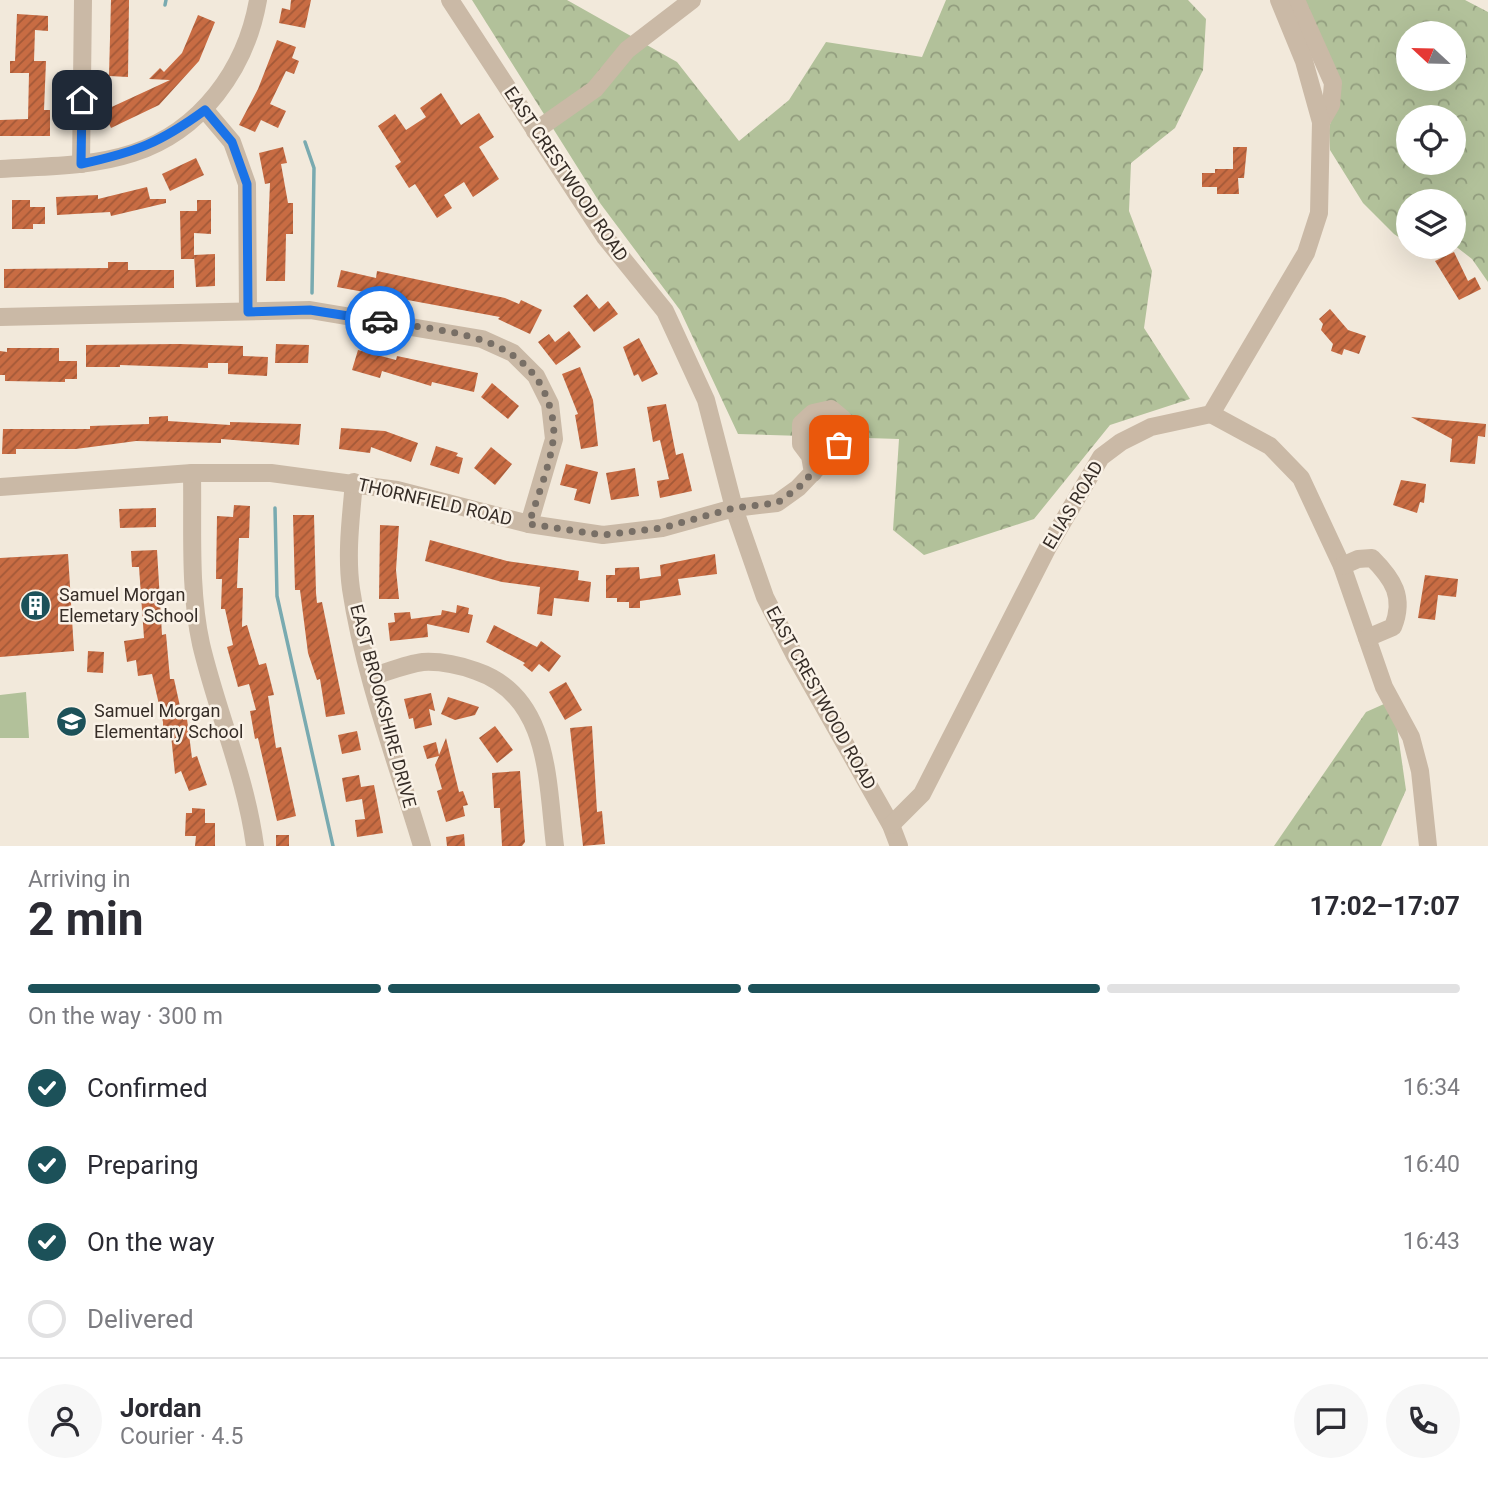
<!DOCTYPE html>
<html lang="en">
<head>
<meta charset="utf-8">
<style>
	:root { --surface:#fff; --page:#f7f7f7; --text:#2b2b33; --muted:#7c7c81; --line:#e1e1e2; --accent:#1c5159 }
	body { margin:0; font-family:Roboto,sans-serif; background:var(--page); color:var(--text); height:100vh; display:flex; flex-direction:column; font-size:26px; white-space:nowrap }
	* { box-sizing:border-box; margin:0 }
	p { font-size:23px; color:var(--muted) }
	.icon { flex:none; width:38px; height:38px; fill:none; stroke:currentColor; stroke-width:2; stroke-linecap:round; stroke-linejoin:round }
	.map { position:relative; height:846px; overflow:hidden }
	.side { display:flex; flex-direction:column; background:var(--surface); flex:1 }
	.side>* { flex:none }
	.needle { width:46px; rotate:292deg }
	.tools { position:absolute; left:1396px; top:21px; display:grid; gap:14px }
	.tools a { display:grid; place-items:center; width:70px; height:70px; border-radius:50%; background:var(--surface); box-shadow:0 7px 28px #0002; font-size:35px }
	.pin { position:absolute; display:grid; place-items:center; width:60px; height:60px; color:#fff; margin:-30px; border-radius:14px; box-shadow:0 4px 10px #0006 }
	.courier { position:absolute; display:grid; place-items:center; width:70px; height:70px; margin:-35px; border:5px solid #1a73e8; border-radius:50%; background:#fff; color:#222; box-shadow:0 2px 9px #0007 }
	.head em { font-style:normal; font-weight:700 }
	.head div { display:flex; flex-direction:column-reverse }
	.head { display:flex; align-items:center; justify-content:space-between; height:119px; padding:0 28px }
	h1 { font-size:46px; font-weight:700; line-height:52px }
	.bar { display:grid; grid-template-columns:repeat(4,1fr); gap:10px 7px; align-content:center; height:84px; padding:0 28px }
	.bar i { height:9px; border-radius:5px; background:var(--line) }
	.bar .selected { background:var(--accent) }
	.bar p { grid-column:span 4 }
	.line { display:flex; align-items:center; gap:18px; padding:0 28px; border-top:2px solid var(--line) }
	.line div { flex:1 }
	.round { display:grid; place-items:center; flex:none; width:74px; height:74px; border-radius:37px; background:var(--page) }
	ol { padding:0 28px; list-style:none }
	li { display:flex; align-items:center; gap:21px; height:77px }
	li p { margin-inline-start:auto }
	li .icon { padding:7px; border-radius:50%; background:var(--accent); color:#fff; stroke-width:4 }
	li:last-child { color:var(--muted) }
	li i { width:38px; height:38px; border:4px solid var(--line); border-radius:50% }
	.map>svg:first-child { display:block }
</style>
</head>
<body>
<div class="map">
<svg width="1488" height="846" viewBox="0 0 1488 846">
	<defs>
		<pattern id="forest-crowns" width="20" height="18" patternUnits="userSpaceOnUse" patternTransform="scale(1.75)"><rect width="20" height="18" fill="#b2c19a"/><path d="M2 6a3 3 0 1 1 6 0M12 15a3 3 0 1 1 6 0" fill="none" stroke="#929d7e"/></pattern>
		<pattern id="building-hatch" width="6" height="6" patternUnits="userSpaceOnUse" patternTransform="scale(1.75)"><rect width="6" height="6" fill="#c86c43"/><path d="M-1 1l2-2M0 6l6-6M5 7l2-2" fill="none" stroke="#a35938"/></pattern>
	</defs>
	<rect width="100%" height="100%" fill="#f2e9db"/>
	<g fill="url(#forest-crowns)" fill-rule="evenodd">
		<path d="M472,0H567L677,62L739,141L789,100L826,42L922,57L946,0H1188L1206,19L1203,70L1175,128L1131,163L1129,211L1152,271L1144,328L1190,399L1110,425L1034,519L924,555L893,530L899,439L738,434L680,310L600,203Z"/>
		<path d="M1300,0H1465L1488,12V282L1472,259L1454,245V201H1409V244L1394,234L1363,203L1330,150L1329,130L1334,103ZM1409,33H1454V79H1409ZM1409,117H1454V163H1409Z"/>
		<path d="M1393,700L1406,790L1381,846H1274L1366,712Z"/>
	</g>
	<path fill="#b2c19a" d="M26,692L29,738H0V695Z"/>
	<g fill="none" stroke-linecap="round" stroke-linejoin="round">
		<g stroke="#79aab0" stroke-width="3.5">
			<path d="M165,5L166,0"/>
			<path d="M305,142L314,168L312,293"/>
			<path d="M275,508L277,596L333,846"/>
		</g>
	</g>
	<g fill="url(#building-hatch)">
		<path d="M111,0H129L128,77L109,76Z"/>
		<path d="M291,0H311L305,28L279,23L282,8L290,10Z"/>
		<path d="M17,14L48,16V31L35,30L34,61H46L44,110H50V136H0V120L28,119L29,73H10V61H15Z"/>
		<path d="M198,15L215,22L199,61L159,105L111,128L103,111L170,80L149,79L160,68L164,72L182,53Z"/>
		<path d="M277,40L296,47L292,58L299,61L294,74L286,71L270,104L286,111L278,128L261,120L255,132L239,125L258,89Z"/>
		<path d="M441,93L461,125L479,113L494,137L479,147L499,179L473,197L464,182L444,195L452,208L437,218L415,184L409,188L395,166L401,162L378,126L395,114L406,130L426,117L420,108Z"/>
		<path d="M283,147L287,163L281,164L288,203H293V234H286L285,281H266L270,183L265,184L259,153Z"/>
		<path d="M1233,147H1247L1244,178H1238L1239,194H1217V187H1202V173H1215V169H1233Z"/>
		<path d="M196,158L204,175L170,191L162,174Z"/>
		<path d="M147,187L150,199H166V203L111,216L110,212L57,215L56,197L98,195V199Z"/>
		<path d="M12,200H30V207H45V224H33V229H12Z"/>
		<path d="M197,200H211V234L194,233V259H181L180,211H197Z"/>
		<path d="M1454,252L1468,281L1475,277L1481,289L1459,300L1435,261Z"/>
		<path d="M215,254V286L196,287L194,255Z"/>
		<path d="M108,262H128V270H174V288H4V269L108,268Z"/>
		<path d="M341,270L376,278L377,271L505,298L519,304L521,300L542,310L530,334L498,319L500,317L337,287Z"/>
		<path d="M587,294L599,309L608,301L618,314L594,332L573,306Z"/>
		<path d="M1330,309L1348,330L1366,336L1359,354L1344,349L1342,355L1331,351L1333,344L1321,330L1323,324L1319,319Z"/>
		<path d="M569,331L581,347L556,365L538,342L549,334L555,342Z"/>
		<path d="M639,338L658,374L642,382L638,374L634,376L623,347Z"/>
		<path d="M179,344L243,346V356L268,357L267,376L228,374V363H208V368L120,365V367H86V345Z"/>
		<path d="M276,344L309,345L308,363H275Z"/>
		<path d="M7,348H59V361H77V379H65V382L5,381V375H0V351L7,352Z"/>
		<path d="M358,350L396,360L397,356L478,373L474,392L432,382L431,386L382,371L380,378L352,370Z"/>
		<path d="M580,367L593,400L598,446L581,449L575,415L578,414L562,374Z"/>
		<path d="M492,383L519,406L508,419L481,397Z"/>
		<path d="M666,404L676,455L683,453L692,491L660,498L657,481L669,479L660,440L653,442L647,407Z"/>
		<path d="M168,416V421L230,425V422L301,424L299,445L221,439V443L136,441L76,449H16V454H2L3,429H90V426L149,424V417Z"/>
		<path d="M1411,417L1486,424L1485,437L1478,436L1475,464L1450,462L1452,439Z"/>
		<path d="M341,428L385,431L418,443L411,462L371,447L370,453L339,449Z"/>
		<path d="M436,446L458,453L456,456L463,458L459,474L430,465Z"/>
		<path d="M491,447L512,464L495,485L474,468Z"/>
		<path d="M566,464L598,472L590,504L574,500L577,489L560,485Z"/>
		<path d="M635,468L639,496L611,500L606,473Z"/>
		<path d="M1401,480L1426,484L1424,503L1420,502L1417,513L1393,505Z"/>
		<path d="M234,505L250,506L249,538H239L237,588H243L242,627L247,625L259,665L266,663L274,695L268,696L276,748L281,747L296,816L277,821L258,738L255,739L250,711L256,710L249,684L238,687L227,647L233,645L225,609H221L222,579H216L217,516L233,517Z"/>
		<path d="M156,508V527L120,528L119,509Z"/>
		<path d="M293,515H314L316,593L317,603L322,602L345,714L326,717L320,679L317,680L308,653L300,590H295Z"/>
		<path d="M380,525L399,526L396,570L399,599H379Z"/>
		<path d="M430,540L507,561L579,571L578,580L591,582L589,602L554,598L552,616L537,614L540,587L502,582L425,561Z"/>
		<path d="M157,550L162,635L166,634L170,679H174L183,720L187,719L192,758L197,756L207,785L189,791L181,771L175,774L171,735L163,736V722L152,674L138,676L136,660L127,662L124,641L144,638L139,567H132L131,551Z"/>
		<path d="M68,554L74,651L0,657V558Z"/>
		<path d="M715,554L717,574L678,579L681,595L640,601V608H629V602H617V598H606V575H615V568L639,567L640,579L661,576L660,565Z"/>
		<path d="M1425,575L1458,579L1456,597L1438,595L1435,620L1418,618Z"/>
		<path d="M457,605L469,608L468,614L473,615L469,633L427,624L428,637L390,641L388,623L395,622L394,613L410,612L411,619L441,615L442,610L456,613Z"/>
		<path d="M494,625L537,647L541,641L561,656L549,672L539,664L532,672L523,665L525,663L486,642Z"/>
		<path d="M88,651L104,652L103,673L87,672Z"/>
		<path d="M566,682L582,710L565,720L549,692Z"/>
		<path d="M431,693L435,711L429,709L432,725L415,729L413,718L409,719L404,699Z"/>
		<path d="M448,697L479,707L475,715L455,720L441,714Z"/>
		<path d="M495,726L513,750L497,763L479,738Z"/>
		<path d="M592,726L597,812L602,811L605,844L583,846L570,728Z"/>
		<path d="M357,731L361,750L342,754L338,735Z"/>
		<path d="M446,738L459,792L463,791L468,805L463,806L465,816L446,822L437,791L442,789L435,765L439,756L427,759L423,746L436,742L439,755Z"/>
		<path d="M520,771L525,842L522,846H502L500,808H494L492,773Z"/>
		<path d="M359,775L361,787L374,785L383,833L357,837L355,820L365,819L362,799L346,802L342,778Z"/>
		<path d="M192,808L205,809V823H215V846H195L196,836H185L186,813H192Z"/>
		<path d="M464,834L465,846H447L446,837Z"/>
		<rect x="276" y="835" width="13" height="11"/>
	</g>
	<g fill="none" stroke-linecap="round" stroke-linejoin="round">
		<g stroke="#cab9a6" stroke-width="18">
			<path d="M450,0L605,237L665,311L706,400L734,508L765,597L794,654L891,825L899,846"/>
			<path d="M1296,0L1333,83L1331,105L1321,122"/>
			<path d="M205,110L232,142L247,184L248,311"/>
			<path d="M535,131L595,89L627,50L692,0"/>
			<path d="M81,164L83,0"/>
			<path d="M0,169C44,166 90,167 133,153C201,131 246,69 258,0"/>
			<path d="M0,317L310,310L482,339L513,353L536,376L550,404L554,439L529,524"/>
			<path d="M1211,414L1270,446L1301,478L1342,566L1384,687L1411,737L1420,771L1428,846"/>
			<path d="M192,473C193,529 189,589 201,644C217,712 246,777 255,846"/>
			<path d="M354,482C351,517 346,554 351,589C364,676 397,762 422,846"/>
			<path d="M0,487L192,473H271L397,490L529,524L603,535L662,528L734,508L777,503L798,488L839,445L844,426L843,419L831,409L813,413L801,424V444L810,456L813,473"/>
			<path d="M1342,566L1358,559L1372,558C1393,579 1405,597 1393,627L1367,638"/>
			<path d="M371,677C388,672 406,664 423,662C441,661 459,665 476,671C550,696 547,781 555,846"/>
			<path d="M891,825L922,794L1048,547L1101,457L1121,442L1151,427L1211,414L1306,253L1319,213L1321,122L1304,61L1279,0"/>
		</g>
	</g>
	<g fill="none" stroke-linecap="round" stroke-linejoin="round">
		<path stroke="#786f66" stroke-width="7" stroke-dasharray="0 12.6" d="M380,321C437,331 513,331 543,389C550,404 556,424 553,441C549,469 537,497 529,524L603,535L662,528L734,508L777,503L798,488L839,445"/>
		<path stroke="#1a73e8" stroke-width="9" d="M82,100L81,164C136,152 160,143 205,110L232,142L247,184L248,312L310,310L380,321"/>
	</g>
	<defs>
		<symbol id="building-disc" viewBox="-11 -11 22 22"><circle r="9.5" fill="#1c5159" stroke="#faf2e7"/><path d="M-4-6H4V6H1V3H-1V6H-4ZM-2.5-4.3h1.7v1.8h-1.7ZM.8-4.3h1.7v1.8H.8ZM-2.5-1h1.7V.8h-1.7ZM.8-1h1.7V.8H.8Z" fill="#fff"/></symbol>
		<symbol id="school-disc" viewBox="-11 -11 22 22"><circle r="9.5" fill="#1c5159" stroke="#faf2e7"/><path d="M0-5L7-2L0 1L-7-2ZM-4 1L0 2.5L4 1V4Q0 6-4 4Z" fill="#fff"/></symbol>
	</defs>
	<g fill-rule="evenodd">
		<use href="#building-disc" x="18" y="588" width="35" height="35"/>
		<use href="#school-disc" x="54" y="704" width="35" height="35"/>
	</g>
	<g text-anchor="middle" stroke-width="5" stroke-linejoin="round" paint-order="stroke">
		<g font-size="18" fill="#362d27" stroke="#faf2e7">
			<text transform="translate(566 174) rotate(56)" y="6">EAST CRESTWOOD ROAD</text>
			<text transform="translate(435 502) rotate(13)" y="6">THORNFIELD ROAD</text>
			<text transform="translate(1073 505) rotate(-59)" y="6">ELIAS ROAD</text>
			<text transform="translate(821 698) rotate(61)" y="6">EAST CRESTWOOD ROAD</text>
			<text transform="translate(383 706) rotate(75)" y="6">EAST BROOKSHIRE DRIVE</text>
		</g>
		<g font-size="18" fill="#362d27" stroke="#faf2e7" text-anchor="start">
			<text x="59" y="601">Samuel Morgan<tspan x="59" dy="21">Elemetary School</tspan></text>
			<text x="94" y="717">Samuel Morgan<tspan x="94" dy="21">Elementary School</tspan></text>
		</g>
	</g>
</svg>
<div class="tools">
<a><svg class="needle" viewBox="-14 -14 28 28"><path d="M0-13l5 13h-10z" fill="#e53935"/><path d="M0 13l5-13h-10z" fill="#7c7c81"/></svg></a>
<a><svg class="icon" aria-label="locate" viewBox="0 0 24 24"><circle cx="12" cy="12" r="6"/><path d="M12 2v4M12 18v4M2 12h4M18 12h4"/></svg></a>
<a><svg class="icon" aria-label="layers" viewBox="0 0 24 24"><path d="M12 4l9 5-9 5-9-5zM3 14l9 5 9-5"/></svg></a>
</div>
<div class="pin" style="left:839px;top:445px;background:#ea580c"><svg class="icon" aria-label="bag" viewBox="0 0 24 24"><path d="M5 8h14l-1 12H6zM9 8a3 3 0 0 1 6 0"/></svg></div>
<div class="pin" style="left:82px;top:100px;background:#1f2937"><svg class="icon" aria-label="home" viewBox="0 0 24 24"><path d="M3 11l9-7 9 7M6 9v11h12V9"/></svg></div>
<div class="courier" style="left:380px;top:321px"><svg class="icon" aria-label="car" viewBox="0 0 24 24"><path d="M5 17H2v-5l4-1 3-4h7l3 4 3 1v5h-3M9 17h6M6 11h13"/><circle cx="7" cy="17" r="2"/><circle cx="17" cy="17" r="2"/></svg></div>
</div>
<section class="side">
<div class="head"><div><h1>2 min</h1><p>Arriving in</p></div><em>17:02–17:07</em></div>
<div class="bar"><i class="selected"></i><i class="selected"></i><i class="selected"></i><i></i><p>On the way · 300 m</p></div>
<ol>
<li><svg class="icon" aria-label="check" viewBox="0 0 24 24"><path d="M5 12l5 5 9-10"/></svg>Confirmed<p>16:34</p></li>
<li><svg class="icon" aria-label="check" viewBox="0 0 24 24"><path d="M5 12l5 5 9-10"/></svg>Preparing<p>16:40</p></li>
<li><svg class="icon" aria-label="check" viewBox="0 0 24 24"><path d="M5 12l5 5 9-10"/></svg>On the way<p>16:43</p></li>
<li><i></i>Delivered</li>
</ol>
<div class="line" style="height:126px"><a class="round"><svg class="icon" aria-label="person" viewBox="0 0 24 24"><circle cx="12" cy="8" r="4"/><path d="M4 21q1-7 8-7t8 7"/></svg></a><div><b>Jordan</b><p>Courier · 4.5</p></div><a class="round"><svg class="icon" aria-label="chat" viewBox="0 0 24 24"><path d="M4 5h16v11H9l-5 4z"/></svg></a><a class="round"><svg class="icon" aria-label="phone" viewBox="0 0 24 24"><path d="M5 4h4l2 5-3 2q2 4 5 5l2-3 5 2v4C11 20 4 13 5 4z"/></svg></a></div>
</section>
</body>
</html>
